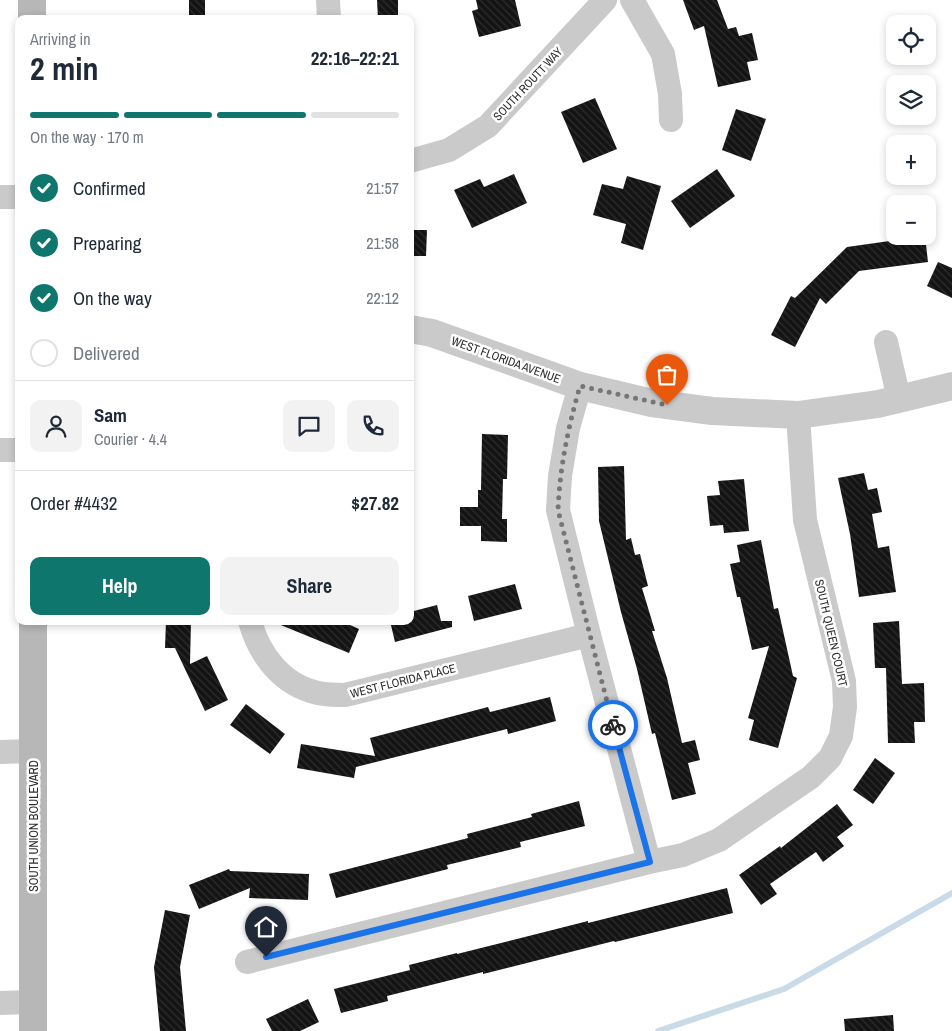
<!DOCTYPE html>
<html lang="en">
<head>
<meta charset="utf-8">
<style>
	:root { --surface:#fff; --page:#f2f2f3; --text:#1f2937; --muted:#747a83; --line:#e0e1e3; --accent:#0f766e }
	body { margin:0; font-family:"Archivo Narrow",sans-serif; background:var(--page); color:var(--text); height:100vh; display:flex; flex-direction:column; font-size:19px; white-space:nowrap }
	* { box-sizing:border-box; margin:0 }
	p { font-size:16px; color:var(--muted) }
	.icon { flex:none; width:28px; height:28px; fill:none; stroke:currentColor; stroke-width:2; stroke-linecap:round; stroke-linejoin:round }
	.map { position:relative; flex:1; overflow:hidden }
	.side { position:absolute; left:15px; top:15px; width:399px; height:610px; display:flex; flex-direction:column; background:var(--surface); border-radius:10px; box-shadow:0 2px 8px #0003 }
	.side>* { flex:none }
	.fabs { position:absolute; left:886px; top:15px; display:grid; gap:10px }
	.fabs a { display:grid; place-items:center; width:50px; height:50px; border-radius:10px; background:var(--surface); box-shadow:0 2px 8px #0003; font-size:25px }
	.pin { position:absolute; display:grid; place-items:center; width:42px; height:42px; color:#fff; margin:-51px -21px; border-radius:50% 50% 50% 0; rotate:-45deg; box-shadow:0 0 5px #0007 }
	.pin .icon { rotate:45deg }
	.courier { position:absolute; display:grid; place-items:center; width:50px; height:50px; margin:-25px; border:4px solid #1a73e8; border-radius:50%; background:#fff; color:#222; box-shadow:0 1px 6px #0007 }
	.overview em { font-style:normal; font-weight:800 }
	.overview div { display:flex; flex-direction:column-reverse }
	.overview { display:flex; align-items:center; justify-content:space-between; height:85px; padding:0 15px }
	h1 { font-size:32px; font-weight:800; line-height:38px }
	.bar { display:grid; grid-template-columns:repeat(4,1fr); gap:8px 5px; align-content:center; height:60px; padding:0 15px }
	.bar i { height:6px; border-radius:4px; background:var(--line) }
	.bar .selected { background:var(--accent) }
	.bar p { grid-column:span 4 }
	.line { display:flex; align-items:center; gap:12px; padding:0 15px; border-top:1px solid var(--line) }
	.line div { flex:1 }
	.round { display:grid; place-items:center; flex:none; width:52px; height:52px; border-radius:10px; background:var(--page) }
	ol { padding:0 15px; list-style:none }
	li { display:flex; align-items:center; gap:15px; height:55px }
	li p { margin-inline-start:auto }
	li .icon { padding:5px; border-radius:50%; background:var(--accent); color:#fff; stroke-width:4 }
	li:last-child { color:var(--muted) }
	li i { width:28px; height:28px; border:2px solid var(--line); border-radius:50% }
	.cta { display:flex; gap:10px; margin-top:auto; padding:10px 15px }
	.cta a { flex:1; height:58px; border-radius:10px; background:var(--accent); color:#fff; font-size:20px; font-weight:800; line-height:58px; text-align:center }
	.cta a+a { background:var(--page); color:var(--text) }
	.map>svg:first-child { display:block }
</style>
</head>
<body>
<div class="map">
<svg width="952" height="1031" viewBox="0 0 952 1031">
	<defs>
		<pattern id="building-back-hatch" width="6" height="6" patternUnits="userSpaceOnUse" patternTransform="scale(1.25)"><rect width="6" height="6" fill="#141414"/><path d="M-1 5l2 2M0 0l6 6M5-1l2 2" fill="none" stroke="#2e2e2e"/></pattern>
	</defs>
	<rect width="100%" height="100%" fill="#fff"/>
	<path fill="#e2e9db" d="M257,15L305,17V19H257Z"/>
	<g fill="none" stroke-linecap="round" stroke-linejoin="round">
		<path stroke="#c9dbe8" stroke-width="6" d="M658,1031L784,989L952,893"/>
	</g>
	<g fill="url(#building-back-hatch)">
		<rect x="189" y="0" width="16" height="19"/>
		<path d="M377,0H398V19H378Z"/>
		<path d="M476,0H515L521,26L479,37L472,11L478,9Z"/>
		<path d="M683,0H717L728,29L736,27L739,36L752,33L758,60L747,62L751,80L718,87L704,26L694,30Z"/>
		<path d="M595,98L617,149L583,163L561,112Z"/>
		<path d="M736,109L766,119L751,161L722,150Z"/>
		<path d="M717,169L735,196L690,228L671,201Z"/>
		<path d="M514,174L527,203L472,228L454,190L480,179L484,187Z"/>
		<path d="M627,176L661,186L643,250L621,243L626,224L593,215L602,184L623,189Z"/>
		<path d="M410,230H427L426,256H410Z"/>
		<path d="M925,236L928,262L859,271L826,304L820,298L795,347L771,335L791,296L795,298L847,247Z"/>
		<path d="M938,262L952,268V298L927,286Z"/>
		<path d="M482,434L508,435L507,479H503L502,519H507V542L481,541V526H460V507H478V490H481Z"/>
		<path d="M624,466L626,540L631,538L635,555L640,554L648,586L642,588L655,631H652L667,678L682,743L695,740L700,760L688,763L696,794L672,800L655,733L652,734L637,669L621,612L599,521L598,467Z"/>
		<path d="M864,473L868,490L877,488L882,512L872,514L878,548L889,546L896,592L859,597L850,534L838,478Z"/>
		<path d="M744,479L749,531L724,533L723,525L710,526L707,496L720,495L718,481Z"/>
		<path d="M761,540L774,609L778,608L793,676L797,678L778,748L749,740L754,720L748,718L769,646L752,650L740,597H737L730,564L740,562L737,545Z"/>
		<path d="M515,584L522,609L474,621L468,596Z"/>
		<path d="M437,605L441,621H452V627L395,642L390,621H410V612Z"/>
		<path d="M166,621H191L190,664L207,656L228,700L205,711L175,648H165Z"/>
		<path d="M271,621H341L359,629L349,653Z"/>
		<path d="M899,621L902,684L924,683L925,722H914L915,743H888L886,668H875L873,623Z"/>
		<path d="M550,697L556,721L508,734L507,729L356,767L354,778L297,768L301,744L375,756L370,738L488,707L490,712Z"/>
		<path d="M246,704L285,734L270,754L230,725Z"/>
		<path d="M875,758L895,773L873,804L853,790Z"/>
		<path d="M579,801L585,826L520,842L521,847L447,865L448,869L336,898L329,874L468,838L467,834L532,817L531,814Z"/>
		<path d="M837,804L853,825L837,837L844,846L823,862L816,852L770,884L777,894L761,905L739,875L780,846L781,848Z"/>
		<path d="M229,869L230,871L309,874L308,900L249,898L250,888L199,909L189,885Z"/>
		<path d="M727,888L733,913L615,942L614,941L483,974V972L387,996L388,1001L341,1013L334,989L410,970L409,965L457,953V954L588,921V923Z"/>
		<path d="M165,910L190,915L180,967L186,1031H160L154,967Z"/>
		<path d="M308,999L319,1022L300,1031H272L266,1019Z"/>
		<path d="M893,1015L894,1031H845L844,1019Z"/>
	</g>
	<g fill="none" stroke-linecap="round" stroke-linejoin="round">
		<g stroke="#cacaca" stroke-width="24">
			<path d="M328,0L329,19"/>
			<path d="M632,0L663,54L670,94L671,120"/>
			<path d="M410,161L449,150L488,126L605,0"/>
			<path d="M0,197H19"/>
			<path d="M886,342L899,399"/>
			<path d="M580,386L568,428L560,476L558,510L589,635L649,862"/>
			<path d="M0,450H19"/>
			<path d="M250,621C259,655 282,685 318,693C327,695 336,695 345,695L589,635"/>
			<path d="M0,752L34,751"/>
			<path d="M247,962L649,862L683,855L719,840L811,777L830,758L841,736L845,707L844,681L805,520L798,415"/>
			<path d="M0,1003L33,1002"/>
		</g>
		<path stroke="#cacaca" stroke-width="28" d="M410,329L432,333L580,386L652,403L712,411L798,415L878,404L952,386"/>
		<g stroke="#b7b7b7" stroke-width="28">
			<path d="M32,19V0"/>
			<path d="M33,621V1031"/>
		</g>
	</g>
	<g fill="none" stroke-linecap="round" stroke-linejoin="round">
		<path stroke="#767676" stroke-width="5" stroke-dasharray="0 9" d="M613,725L558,510C560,466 568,428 580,386L667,405"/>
		<path stroke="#1a73e8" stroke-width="6" d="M266,957L650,862L613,725"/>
	</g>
	<g text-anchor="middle" stroke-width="5" stroke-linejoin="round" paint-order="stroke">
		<g font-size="12" fill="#2d2d2d" stroke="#fff">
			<text transform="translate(528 84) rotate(-47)" y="4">SOUTH ROUTT WAY</text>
			<text transform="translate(506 360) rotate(20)" y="4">WEST FLORIDA AVENUE</text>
			<text transform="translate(831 633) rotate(77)" y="4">SOUTH QUEEN COURT</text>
			<text transform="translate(403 681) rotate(-14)" y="4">WEST FLORIDA PLACE</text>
			<text transform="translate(34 826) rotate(-90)" y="4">SOUTH UNION BOULEVARD</text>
		</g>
	</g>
</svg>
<div class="fabs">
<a><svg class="icon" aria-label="locate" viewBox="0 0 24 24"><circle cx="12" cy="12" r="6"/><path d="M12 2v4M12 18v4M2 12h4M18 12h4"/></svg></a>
<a><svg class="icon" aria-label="layers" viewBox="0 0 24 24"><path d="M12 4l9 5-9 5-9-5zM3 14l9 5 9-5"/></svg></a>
<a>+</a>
<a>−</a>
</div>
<div class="pin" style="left:667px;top:405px;background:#ea580c"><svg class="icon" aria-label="bag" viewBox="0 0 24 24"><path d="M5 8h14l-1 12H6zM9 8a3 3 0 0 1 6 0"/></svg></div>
<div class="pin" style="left:266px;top:957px;background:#1f2937"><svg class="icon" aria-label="home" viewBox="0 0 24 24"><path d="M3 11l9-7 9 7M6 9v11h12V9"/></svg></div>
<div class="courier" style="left:613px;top:725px"><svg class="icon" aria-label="bike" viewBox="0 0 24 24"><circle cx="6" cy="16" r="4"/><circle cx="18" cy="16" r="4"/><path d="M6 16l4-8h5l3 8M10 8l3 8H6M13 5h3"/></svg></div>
<section class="side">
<div class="overview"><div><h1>2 min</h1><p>Arriving in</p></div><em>22:16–22:21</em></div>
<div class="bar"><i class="selected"></i><i class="selected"></i><i class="selected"></i><i></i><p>On the way · 170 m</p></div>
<ol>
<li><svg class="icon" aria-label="check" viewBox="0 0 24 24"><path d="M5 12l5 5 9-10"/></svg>Confirmed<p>21:57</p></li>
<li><svg class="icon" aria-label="check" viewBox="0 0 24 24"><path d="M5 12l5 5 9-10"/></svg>Preparing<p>21:58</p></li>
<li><svg class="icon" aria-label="check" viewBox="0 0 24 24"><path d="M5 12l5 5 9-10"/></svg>On the way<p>22:12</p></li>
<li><i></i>Delivered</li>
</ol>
<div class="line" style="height:90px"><a class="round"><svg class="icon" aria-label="person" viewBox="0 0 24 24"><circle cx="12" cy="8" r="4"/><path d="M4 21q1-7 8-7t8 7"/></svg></a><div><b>Sam</b><p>Courier · 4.4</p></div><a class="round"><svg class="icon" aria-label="chat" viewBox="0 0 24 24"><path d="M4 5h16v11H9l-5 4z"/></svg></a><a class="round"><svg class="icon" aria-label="phone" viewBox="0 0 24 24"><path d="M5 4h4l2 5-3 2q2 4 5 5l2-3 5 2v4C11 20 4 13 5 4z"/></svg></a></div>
<div class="line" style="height:65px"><div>Order #4432</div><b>$27.82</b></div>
<div class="cta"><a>Help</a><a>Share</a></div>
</section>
</div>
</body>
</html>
